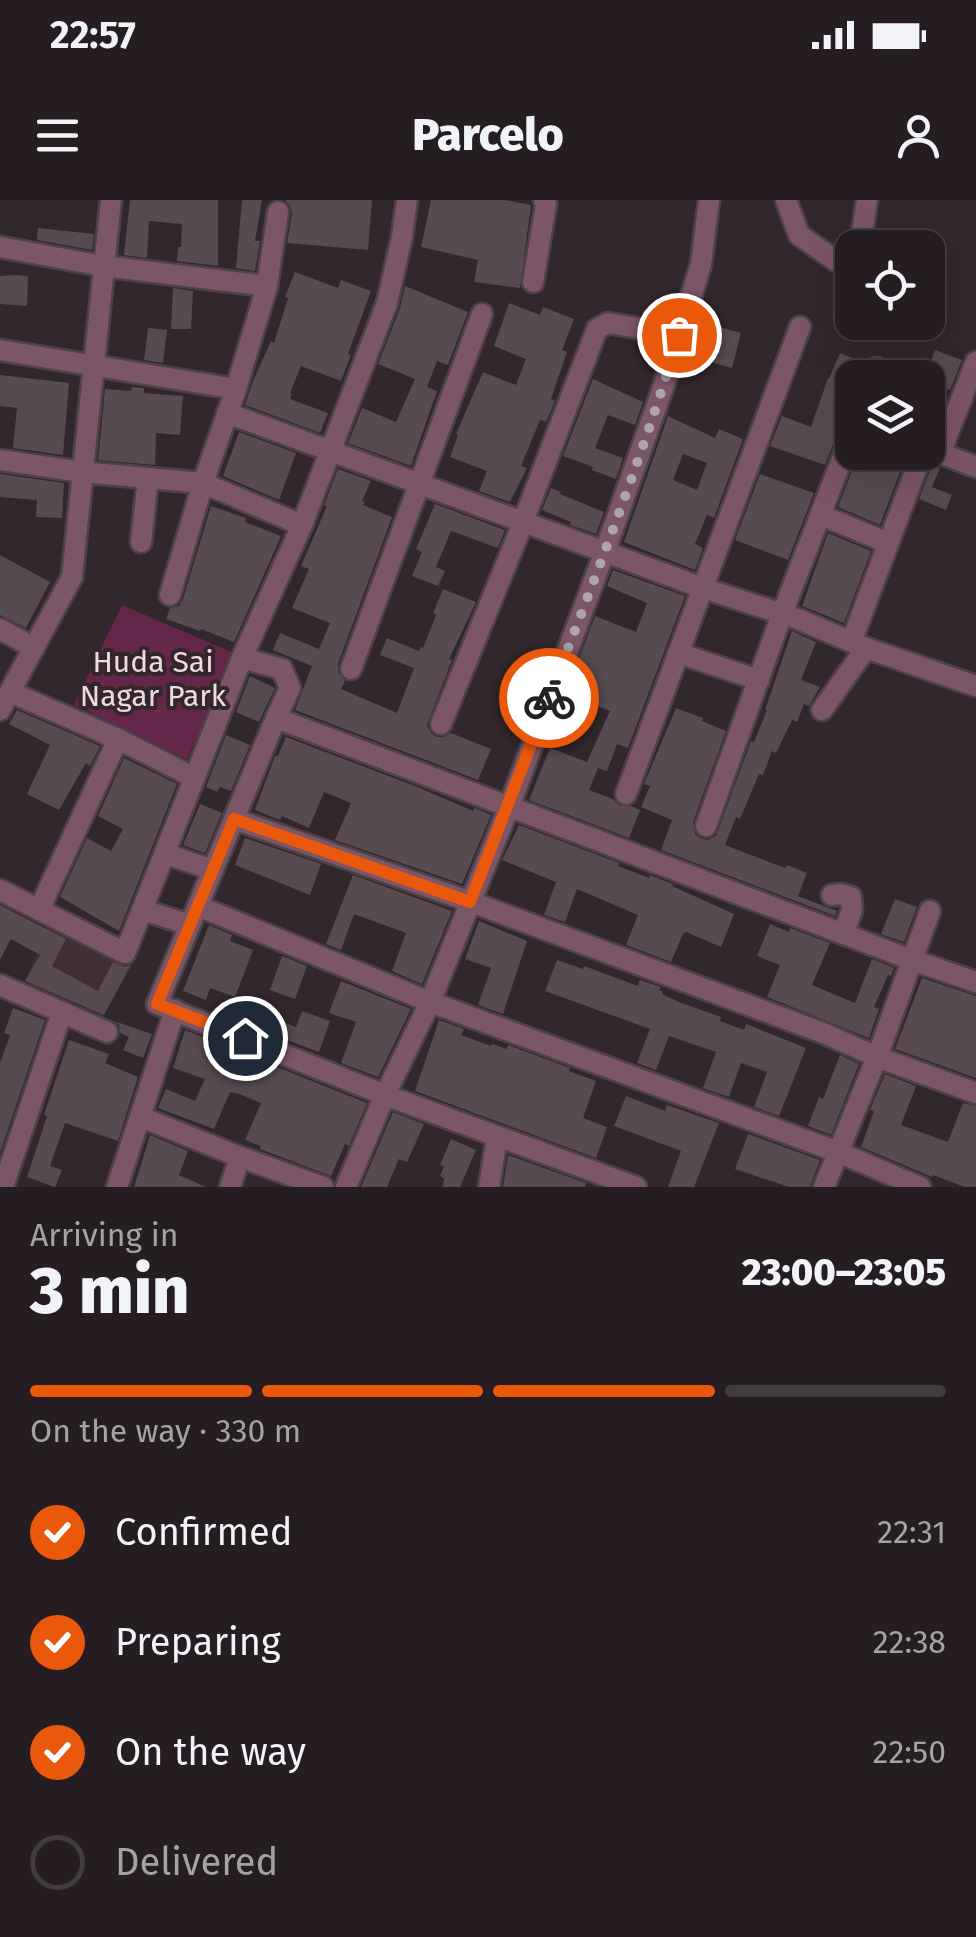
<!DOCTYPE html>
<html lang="en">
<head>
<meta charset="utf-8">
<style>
	:root { --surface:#251d21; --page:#2d262a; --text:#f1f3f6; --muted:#a3a2a5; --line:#423b3f; --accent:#ea580c }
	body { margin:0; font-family:"Fira Sans",sans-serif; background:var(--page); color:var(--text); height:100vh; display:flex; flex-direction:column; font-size:38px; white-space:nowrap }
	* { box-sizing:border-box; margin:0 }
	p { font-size:32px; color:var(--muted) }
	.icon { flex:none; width:55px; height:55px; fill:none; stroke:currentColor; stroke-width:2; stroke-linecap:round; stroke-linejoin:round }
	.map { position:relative; height:987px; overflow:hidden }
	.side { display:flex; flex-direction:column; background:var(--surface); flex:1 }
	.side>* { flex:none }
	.tools { position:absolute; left:835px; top:30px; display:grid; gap:20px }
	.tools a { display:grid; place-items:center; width:110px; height:110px; border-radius:20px; background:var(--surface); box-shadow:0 10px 40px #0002,0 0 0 2px var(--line); font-size:50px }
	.pin { position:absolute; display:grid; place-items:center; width:85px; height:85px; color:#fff; margin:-42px; border:5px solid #fff; border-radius:50%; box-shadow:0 2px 10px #0007 }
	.courier { position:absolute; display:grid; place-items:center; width:100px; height:100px; margin:-50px; border:8px solid #ea580c; border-radius:50%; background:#fff; color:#222; box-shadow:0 2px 12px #0007 }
	.overview em { font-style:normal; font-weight:800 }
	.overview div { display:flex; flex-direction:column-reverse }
	.overview { display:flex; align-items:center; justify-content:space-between; height:170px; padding:0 30px }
	h1 { font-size:65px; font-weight:800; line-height:75px }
	.bar { display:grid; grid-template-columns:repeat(4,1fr); gap:15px 10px; align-content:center; height:120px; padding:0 30px }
	.bar i { height:12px; border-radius:8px; background:var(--line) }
	.bar .selected { background:var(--accent) }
	.bar p { grid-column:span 4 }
	ol { padding:0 30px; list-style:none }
	li { display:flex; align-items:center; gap:30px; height:110px }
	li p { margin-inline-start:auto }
	li .icon { padding:10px; border-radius:50%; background:var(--accent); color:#fff; stroke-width:4 }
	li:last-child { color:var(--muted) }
	li i { width:55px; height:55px; border:5px solid var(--line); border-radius:50% }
	.status { display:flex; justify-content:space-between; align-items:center; height:70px; padding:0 50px; background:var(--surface); direction:ltr }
	.status svg { height:28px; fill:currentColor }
	header { display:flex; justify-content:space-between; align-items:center; height:130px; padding:0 30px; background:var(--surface); font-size:45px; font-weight:800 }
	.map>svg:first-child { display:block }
</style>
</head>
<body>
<div class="status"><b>22:57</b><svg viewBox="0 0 49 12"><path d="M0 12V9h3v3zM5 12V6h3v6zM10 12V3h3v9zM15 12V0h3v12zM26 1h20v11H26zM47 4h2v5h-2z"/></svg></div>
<header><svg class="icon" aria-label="menu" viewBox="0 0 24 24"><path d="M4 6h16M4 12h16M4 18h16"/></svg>Parcelo<svg class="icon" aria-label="person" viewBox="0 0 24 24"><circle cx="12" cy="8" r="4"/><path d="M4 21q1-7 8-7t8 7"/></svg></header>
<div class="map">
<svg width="976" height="987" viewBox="0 0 976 987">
	<rect width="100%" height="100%" fill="#31272c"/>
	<path fill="#3e2e36" d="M48,722L133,759L102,818L25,782Z"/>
	<path fill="#64274a" d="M122,405L236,454L187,559L74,505Z"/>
	<g fill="#574b51" fill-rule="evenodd">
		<path d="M130,0H218V66L177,61L178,47H181L182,24L149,21L147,58L124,55Z"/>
		<path d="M242,0H262L255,41H260L255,71L236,68Z"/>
		<path d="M285,0H372L368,50L287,43L292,13L290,6Z"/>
		<path d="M431,0H505L531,5L520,88L474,82L478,60L421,47Z"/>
		<path d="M38,28L94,34L92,50L37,40Z"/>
		<path d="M295,72L338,88L341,80L371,91L348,154L351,155L341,181L301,166L290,193H292L290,199L328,213L320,233L245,205L253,181L271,141L274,143L288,98L285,97Z"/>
		<path d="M14,75L28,76L27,106L0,104V76Z"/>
		<path d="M405,86L468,112L448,165L437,161L427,187L437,191L411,266L348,243L362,208L396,222L415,179L378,164L400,108Z"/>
		<path d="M173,88L193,91L191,129H171Z"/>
		<path d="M509,103L540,115L543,107L574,119L562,150L567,152L551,199L555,201L546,222L540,220L521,266L527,268L510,302L479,291L487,271L450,257L458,235L456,234L483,172L516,185L526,159L494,146Z"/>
		<path d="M702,122L741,133L732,168L692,157Z"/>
		<path d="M148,128L167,130L163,163L144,160Z"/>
		<path d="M935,150L962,160L950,190L928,182V178H924Z"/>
		<path d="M840,153L863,162L857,178H852V217L840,227L825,265L770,246L782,216L811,227L828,178L829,179Z"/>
		<path d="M0,175L69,183L63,255L13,248L17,208L0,206Z"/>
		<path d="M593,179L643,202L635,225L608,215L595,248L623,258L616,279L592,270L593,267L563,256Z"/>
		<path d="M132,187L144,188V193L183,196L180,235L156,233L155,265L98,260L105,189L131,191Z"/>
		<path d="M668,216L715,238L719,229L743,239L714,318L707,315L695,344L703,348L695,370L624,342ZM683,254L707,263L697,290L673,280Z"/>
		<path d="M239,232L296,253L279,300L223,276Z"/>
		<path d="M859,252H884L879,264L900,272L880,325L838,307Z"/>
		<path d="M931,268H940L932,287L952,295L946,310L919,299Z"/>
		<path d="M338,269L371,281L362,301L365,302L363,305L392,317L338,464V472L345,481L341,489L397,513L414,468L380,455L387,438L419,451L421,447L423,448L436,415L433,413L443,389L476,402L449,459L452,460L427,525L431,533L437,537H444L451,533L491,549L478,580L295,510L312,466L273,450L280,433L319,449L330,423L292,408L309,369L301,366L327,306L324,305Z"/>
		<path d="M0,274L64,283L62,318L36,317L37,300L0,297Z"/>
		<path d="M760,274L814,293L788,360L735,340Z"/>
		<path d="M551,288L561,292L560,294L604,312L596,334L570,325L571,322L542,310Z"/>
		<path d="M435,304L505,330L498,348L451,331L436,367L445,371L438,386L412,376L422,352L416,349Z"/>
		<path d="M211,306L246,318L245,322L281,336L234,442L201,429L200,431L166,419L170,408L179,406L183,399Z"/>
		<path d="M828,333L871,351L844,423L802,406Z"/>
		<path d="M0,355L50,382L26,428L0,415Z"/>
		<path d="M613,370L685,396L628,548L617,544L607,571L598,568L589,590L613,599L620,606H631L640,610L629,638L529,600L550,548L587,562L610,511L574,497L585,470L576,466L595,416L636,432L647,403L607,386Z"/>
		<path d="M792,431L816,442L801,480L820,487L809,506L804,504L797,522L792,520L776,553L772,551L763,575L759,574L740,619L736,617L725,645L785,668L787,665L807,673L798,696L837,711L835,716L661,650L672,620L641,607L650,586L644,584L676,508L703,518L702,521L726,531L693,622L695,634L700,638L707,640L716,636L751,541L754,542L767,510H765Z"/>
		<path d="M250,476L275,488L259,522L236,512Z"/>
		<path d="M17,510L100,546L90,566L86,563L59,610L27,594L50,545L9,524Z"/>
		<path d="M226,535L250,545L231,591L220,587L217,592L206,587Z"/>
		<path d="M286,537L415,586L473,611L475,608L491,615L462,684L335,640L351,603L324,592L309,628L282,616L280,620L255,610L275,556H278Z"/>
		<path d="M124,558L177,584L119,731L60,697L87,638L111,651L123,629L98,616Z"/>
		<path d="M200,604L222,613L205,653L183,645Z"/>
		<path d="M519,625L619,663L618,666L649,678L650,675L673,684L672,686L734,714L721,747L686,732L683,734L671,762L626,745L638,715L577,689L565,722L544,715L556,682L502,660Z"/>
		<path d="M245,638L321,664L310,695L235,665Z"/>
		<path d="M353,675L452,711L422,784L392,771L406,733L354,714L341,750L326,744Z"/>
		<path d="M895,699L917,707L904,742L881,734Z"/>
		<path d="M0,705L66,739L52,766L98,791L113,762L125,767L131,765L104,815L25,781L40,755L11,739L0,760Z"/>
		<path d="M479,721L527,741L503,814L478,805L491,768L465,759Z"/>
		<path d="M770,724L789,732L790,728L830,743L812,785L855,803L872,759L894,768L891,776L888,775L874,807L879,809L869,838L767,797L780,765L757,756Z"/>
		<path d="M209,725L232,735L230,741L253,750L235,797L210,788L206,800L183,791Z"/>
		<path d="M282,756L307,766L295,799L270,790Z"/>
		<path d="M557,760L583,769L584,766L638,786L640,780L661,787L659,790L663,792L662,794L679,802L721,817L720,821L744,830L746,824L806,848L779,916L754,907L767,872L741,863L729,897L703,888L716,852L669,836L656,870L637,863L650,829L545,791Z"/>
		<path d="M922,778L976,796V878L895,849Z"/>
		<path d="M341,781L411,809L378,877L341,863L356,822L329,813Z"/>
		<path d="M13,808L45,820L0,953V863L10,835L4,833Z"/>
		<path d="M302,811L330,821L319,852L257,829L263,815L296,827Z"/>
		<path d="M439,820L464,829L461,835L491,846L492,844L507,849L508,845L570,868L569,871L596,881L583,918L607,927L596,958L415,891Z"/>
		<path d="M114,821L152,834L143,858L123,850L129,837L120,833L119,825Z"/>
		<path d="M185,830L367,903L349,946L345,944L331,976L260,949L261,946L245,940L261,903L239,894L230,892L214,929L158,908L166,889L195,901L205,879L173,868Z"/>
		<path d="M69,840L109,854L105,863L138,877L118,941L65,923L50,966L62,970L55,987L27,977L47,916L44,915Z"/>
		<path d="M840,855L859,864L831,935L808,926L819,897L823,899Z"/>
		<path d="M885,874L916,886L901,925L923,933L948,942L963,903L976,906V987H965L933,975L932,977L861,947L874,911L870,910Z"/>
		<path d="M626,896L665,911L667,905L719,923L694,987H668L681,951L614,926Z"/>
		<path d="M393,912L424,924L407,962L399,959L387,987H361Z"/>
		<path d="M748,934L820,960L810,987H789L735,969Z"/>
		<path d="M150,935L188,951L179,975L206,987H134Z"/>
		<path d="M451,939L476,950L460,987H443L444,978L440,976L444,966L440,965Z"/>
		<path d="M508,955L586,983L585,987H503Z"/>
	</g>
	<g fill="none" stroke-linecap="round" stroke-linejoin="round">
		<defs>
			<g id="minor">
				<path d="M786,0L799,35L836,61L852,65"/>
				<path d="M0,47L103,66L267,86"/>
				<path d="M860,48L867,0"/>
				<path d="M533,82L546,4L544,0"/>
				<path d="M928,98L932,100"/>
				<path d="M0,150L236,189"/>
				<path d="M873,178L877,168"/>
				<path d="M227,213L703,388L798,419L866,448L976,486"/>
				<path d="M940,253L976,267"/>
				<path d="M921,256L940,253L976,162"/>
				<path d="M0,260L82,272L203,283L302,325"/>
				<path d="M821,315L888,343"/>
				<path d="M141,342L148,278"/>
				<path d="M170,395L203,283L236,189L267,86L278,12"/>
				<path d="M0,429L34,448"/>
				<path d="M852,440L921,256L912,252"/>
				<path d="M678,453L759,480"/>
				<path d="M242,458L282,469L290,488L276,518"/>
				<path d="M351,469L482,114"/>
				<path d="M10,492L118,539L193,577"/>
				<path d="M0,510L72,377L111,0"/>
				<path d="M822,510L866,448"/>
				<path d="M441,524L518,335L597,129L608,123L679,135"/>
				<path d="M626,594L800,127"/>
				<path d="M234,619L471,702L826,834L877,857L976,893"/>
				<path d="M706,626L782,414L852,233"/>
				<path d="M166,654L213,670"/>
				<path d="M0,690L125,753L242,458L302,325L387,103L402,37L407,0"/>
				<path d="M832,695L841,694L851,697L852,710L843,734"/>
				<path d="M198,706L430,802L838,952L920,987"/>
				<path d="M39,710L118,539"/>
				<path d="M143,710L190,725"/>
				<path d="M0,785L107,832"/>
				<path d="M141,917L240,957L323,987"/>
				<path d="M3,987L62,812"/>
				<path d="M117,987L175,810"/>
				<path d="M230,987L240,957"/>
				<path d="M346,987L385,895L430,802L509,607L605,351L664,185L701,64L709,0"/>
				<path d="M489,987L497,937"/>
				<path d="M636,987L385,895L157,804L276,518L912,760L976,782"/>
				<path d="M824,987L877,857L930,711"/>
			</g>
		</defs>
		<use href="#minor" stroke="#4c4247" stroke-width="25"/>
		<use href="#minor" stroke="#7b5568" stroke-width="20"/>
	</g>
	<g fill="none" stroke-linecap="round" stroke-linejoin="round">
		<path stroke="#ada5a9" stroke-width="10" stroke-dasharray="0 18" d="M549,498C595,378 642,258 679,135"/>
		<path stroke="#ea580c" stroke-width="12" d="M245,838L157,804L234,619L470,702L549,498"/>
	</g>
	<g text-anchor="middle" stroke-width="8" stroke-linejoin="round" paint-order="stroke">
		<g font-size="30" fill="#f1d8e3" stroke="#31272c">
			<text x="153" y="472">Huda Sai<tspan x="153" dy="34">Nagar Park</tspan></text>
		</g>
	</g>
</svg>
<div class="tools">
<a><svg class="icon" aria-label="locate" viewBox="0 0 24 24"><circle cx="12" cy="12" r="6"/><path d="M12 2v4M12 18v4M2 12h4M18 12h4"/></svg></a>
<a><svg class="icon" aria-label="layers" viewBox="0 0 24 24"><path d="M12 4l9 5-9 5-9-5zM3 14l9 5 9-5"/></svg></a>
</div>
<div class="pin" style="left:679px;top:135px;background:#ea580c"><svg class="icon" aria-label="bag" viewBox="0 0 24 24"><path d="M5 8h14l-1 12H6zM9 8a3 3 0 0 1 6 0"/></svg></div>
<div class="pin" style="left:245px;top:838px;background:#1f2937"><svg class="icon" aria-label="home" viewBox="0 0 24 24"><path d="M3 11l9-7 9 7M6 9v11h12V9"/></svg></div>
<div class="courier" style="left:549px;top:498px"><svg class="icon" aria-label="bike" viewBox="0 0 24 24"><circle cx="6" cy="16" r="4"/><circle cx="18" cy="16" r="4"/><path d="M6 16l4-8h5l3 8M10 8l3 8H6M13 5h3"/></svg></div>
</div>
<section class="side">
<div class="overview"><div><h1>3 min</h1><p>Arriving in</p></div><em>23:00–23:05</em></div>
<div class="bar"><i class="selected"></i><i class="selected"></i><i class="selected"></i><i></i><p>On the way · 330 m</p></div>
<ol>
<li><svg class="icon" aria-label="check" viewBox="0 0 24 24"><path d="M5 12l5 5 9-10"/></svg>Confirmed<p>22:31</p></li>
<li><svg class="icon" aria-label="check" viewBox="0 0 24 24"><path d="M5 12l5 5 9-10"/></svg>Preparing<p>22:38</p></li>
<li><svg class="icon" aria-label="check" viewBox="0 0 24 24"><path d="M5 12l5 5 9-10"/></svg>On the way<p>22:50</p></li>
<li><i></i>Delivered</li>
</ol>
</section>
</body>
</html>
